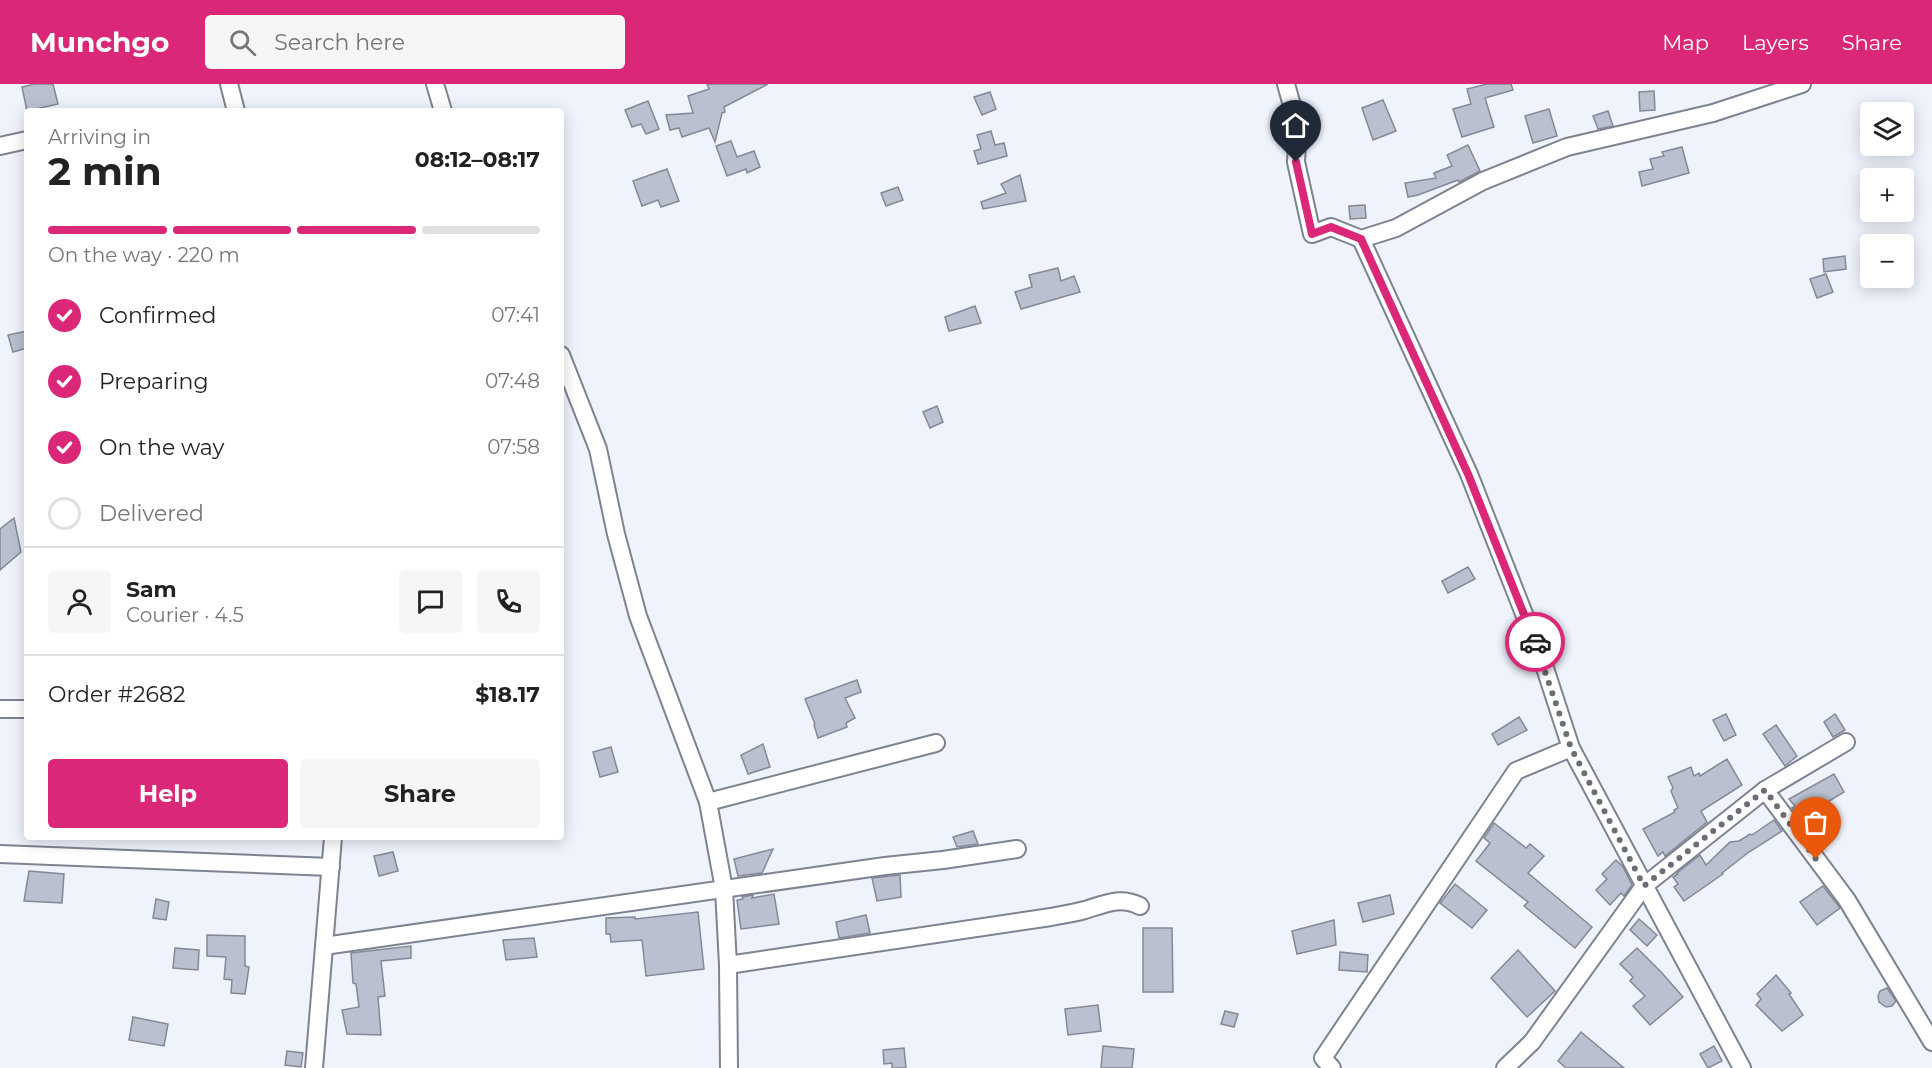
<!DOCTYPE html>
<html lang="en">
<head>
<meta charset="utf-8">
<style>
	:root { --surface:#fff; --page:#f6f6f6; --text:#222; --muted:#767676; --line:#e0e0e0; --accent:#db2777 }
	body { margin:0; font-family:Montserrat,sans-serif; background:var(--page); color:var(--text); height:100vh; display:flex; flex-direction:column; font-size:22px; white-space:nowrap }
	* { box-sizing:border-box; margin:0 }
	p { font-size:20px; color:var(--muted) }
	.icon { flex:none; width:33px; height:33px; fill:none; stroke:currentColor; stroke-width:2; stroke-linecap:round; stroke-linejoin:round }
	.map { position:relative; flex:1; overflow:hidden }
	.side { position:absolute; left:24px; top:24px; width:540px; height:732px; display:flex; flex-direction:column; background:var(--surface); border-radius:6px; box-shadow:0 3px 15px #0003 }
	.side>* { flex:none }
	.fabs { position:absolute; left:1860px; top:18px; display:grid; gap:12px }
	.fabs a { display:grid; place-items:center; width:54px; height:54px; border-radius:6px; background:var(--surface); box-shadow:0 3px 15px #0003; font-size:30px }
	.pin { position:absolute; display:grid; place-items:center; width:51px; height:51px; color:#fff; margin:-62px -26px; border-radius:50% 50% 50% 0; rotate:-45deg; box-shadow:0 0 6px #0007 }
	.pin .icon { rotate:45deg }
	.courier { position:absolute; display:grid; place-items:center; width:60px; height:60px; margin:-30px; border:4px solid #db2777; border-radius:50%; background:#fff; color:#222; box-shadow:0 2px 8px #0007 }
	.summary em { font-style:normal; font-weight:700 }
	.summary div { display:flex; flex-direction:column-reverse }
	.summary { display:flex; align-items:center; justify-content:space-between; height:102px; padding:0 24px }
	h1 { font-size:39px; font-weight:700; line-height:45px }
	.bar { display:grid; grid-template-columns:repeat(4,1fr); gap:9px 6px; align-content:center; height:72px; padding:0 24px }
	.bar i { height:8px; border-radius:4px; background:var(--line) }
	.bar .selected { background:var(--accent) }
	.bar p { grid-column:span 4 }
	.line { display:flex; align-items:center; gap:15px; padding:0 24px; border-top:2px solid var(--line) }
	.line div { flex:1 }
	.round { display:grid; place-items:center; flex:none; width:63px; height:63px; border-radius:6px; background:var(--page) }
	ol { padding:0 24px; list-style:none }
	li { display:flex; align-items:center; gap:18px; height:66px }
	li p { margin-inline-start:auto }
	li .icon { padding:6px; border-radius:50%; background:var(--accent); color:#fff; stroke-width:4 }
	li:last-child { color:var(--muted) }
	li i { width:33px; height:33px; border:3px solid var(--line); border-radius:50% }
	.action { display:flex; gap:12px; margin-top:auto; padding:12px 24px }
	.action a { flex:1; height:69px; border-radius:6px; background:var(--accent); color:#fff; font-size:24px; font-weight:700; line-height:69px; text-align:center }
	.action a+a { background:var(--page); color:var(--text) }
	header { display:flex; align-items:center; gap:36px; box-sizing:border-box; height:84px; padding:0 30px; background:var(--accent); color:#fff }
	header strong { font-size:28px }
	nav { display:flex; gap:33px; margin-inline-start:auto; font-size:21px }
	.search { width:420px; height:54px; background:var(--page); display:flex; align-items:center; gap:15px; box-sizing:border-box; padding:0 21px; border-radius:6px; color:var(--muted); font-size:22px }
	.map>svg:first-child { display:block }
</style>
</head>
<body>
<header>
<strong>Munchgo</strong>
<div class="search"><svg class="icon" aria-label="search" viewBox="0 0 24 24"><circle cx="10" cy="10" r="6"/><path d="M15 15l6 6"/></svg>Search here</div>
<nav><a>Map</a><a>Layers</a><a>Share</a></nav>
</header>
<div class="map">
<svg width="1932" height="984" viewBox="0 0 1932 984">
	<rect width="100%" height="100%" fill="#eff3fc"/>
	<g fill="#bac0cf" stroke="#838997" stroke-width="1.5">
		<path d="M34,0H53L58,20L27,27L22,3Z"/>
		<path d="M707,0H768L724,23L725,28L722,29L715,58L709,44L682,53L679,44L670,46L666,31L693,29L688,12L709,5Z"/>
		<path d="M1487,0H1511L1513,6L1485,14L1494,43L1462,53L1453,25L1471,20L1467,5Z"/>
		<path d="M1654,7L1655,26L1640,27L1639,8Z"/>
		<path d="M990,8L996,25L982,31L974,13Z"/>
		<path d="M1383,16L1396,47L1373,56L1362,24Z"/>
		<path d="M648,17L659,45L646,50L641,40L632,43L625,26Z"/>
		<path d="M1549,25L1557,52L1533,59L1525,32Z"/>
		<path d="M1608,27L1613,42L1598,45L1593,32Z"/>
		<path d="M991,47L995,61L1004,59L1007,72L978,80L974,67L981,65L977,51Z"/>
		<path d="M731,57L737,73L754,67L760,83L747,89L746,85L727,92L716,62Z"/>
		<path d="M1468,61L1480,87L1459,98L1458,96L1418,111L1408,113L1405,99L1436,94L1434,89L1452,82L1447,71Z"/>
		<path d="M1682,63L1689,89L1642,102L1639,88L1653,85L1650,75L1664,72L1662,68Z"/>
		<path d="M667,85L679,117L661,123L658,116L642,122L633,97Z"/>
		<path d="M1020,91L1026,117L983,125L981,118L1006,109L1001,100Z"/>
		<path d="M898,103L903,116L886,122L881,109Z"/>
		<path d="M1365,121L1366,134L1350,135L1349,122Z"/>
		<path d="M1845,172L1846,185L1824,188L1823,175Z"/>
		<path d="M1058,184L1061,197L1074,192L1080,208L1021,225L1015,208L1032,203L1029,191Z"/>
		<path d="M1826,190L1833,208L1817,214L1810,195Z"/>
		<path d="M975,222L981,239L949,247L945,233Z"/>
		<path d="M27,247V264L13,268L8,251Z"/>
		<path d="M937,322L943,338L930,344L923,328Z"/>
		<path d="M14,434L21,468L0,486V445Z"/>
		<path d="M1468,483L1475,495L1448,509L1442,497Z"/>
		<path d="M857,596L861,608L845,614L855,634L846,639L847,643L818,654L814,641L815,640L805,615Z"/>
		<path d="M1726,630L1736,651L1724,657L1713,636Z"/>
		<path d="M1835,630L1845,646L1833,653L1824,638Z"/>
		<path d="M1519,633L1527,646L1498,661L1492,650Z"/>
		<path d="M1776,641L1797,672L1785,682L1763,650Z"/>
		<path d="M763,660L770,683L748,690L741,671Z"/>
		<path d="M611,663L618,688L600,693L593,668Z"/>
		<path d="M1727,675L1742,701L1701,727L1707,738L1665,772L1663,768L1658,772L1643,745L1675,728L1674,726L1678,724L1671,707L1673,704L1668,693L1691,683L1694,692L1699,689L1700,692Z"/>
		<path d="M1834,690L1844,708L1800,735L1792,724L1795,722L1789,715Z"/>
		<path d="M1774,736L1782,747L1749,768L1722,789L1723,790L1684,817L1674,803L1678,800L1673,793L1678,790L1677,789L1700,771L1706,781L1730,758L1739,757L1750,750L1752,751Z"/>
		<path d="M1494,739L1526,764L1530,760L1544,772L1528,789L1592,843L1575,864L1524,822L1528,818L1476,777L1490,759L1484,754Z"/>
		<path d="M973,747L978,760L957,763L953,753Z"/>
		<path d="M773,765L762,789L738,792L734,775Z"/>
		<path d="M393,768L398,787L379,792L374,772Z"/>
		<path d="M1616,776L1623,783L1632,801L1624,812L1621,809L1610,821L1596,806L1607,795L1602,790Z"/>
		<path d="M29,787L64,790L62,819L24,817Z"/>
		<path d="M900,791L901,813L877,817L872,794Z"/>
		<path d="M1455,800L1487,826L1472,844L1440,819Z"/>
		<path d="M1823,802L1840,824L1817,841L1800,818Z"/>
		<path d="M774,810L779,840L741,845L737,816L743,815L742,813L753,811L752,814Z"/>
		<path d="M1390,811L1394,830L1363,838L1358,819Z"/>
		<path d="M156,815L169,818L166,836L153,834Z"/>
		<path d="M698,828L704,885L646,892L642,856L611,858L610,850H606V834L635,833V835Z"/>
		<path d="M866,831L870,849L839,854L836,838Z"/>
		<path d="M1639,835L1657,851L1647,862L1630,846Z"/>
		<path d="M1334,836L1336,861L1297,870L1292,847Z"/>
		<path d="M1143,844H1172L1173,908H1143Z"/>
		<path d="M207,851L245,852V882L249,883L245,910L231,909L232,896L224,895L226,873L207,872Z"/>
		<path d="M534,854L537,873L506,876L503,856Z"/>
		<path d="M411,862V874L381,877L385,912L378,913L381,951L347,950L342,926L359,923L356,900L353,899L351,869Z"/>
		<path d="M175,864L199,866L198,886L173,884Z"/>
		<path d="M1637,864L1662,889L1683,913L1650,941L1633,922L1645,912L1630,897L1633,893L1620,880Z"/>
		<path d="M1518,866L1555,907L1527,933L1491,894Z"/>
		<path d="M1340,868L1368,871L1367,888L1339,886Z"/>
		<path d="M1776,891L1791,909L1789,910L1803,931L1782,947L1756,921L1761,915L1757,910Z"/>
		<path d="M1887,904L1896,917L1892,922L1886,923L1879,918L1878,912L1880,907Z"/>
		<path d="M1098,921L1101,947L1068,951L1065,925Z"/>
		<path d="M1225,927L1238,930L1234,943L1221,940Z"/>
		<path d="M133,933L168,940L164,962L129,956Z"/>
		<path d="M1581,948L1624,984H1566L1558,977Z"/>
		<path d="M1103,962L1134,965L1132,984H1101Z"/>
		<path d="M1714,962L1722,977L1708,984L1700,970Z"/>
		<path d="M904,964L906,984H892V979L884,980L883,966Z"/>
		<path d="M287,967L303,969L301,983L285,981Z"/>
	</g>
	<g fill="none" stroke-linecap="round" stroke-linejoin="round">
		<defs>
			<g id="street">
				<path d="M229,0L236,27"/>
				<path d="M435,0L443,27"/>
				<path d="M1286,0L1298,43L1296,78L1312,150L1331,143L1361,155L1396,144L1483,97L1567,63L1713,29L1802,0"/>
				<path d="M0,62L27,56"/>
				<path d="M1361,155L1469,390L1543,578L1571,664L1742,984"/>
				<path d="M561,271L598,365L616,450L638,532L708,718L724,805L728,881L729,984"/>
				<path d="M0,625H27"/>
				<path d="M1765,706L1847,816L1932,958"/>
				<path d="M708,718L936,659"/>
				<path d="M0,770L331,783"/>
				<path d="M324,862L885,782L943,776L1017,765"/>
				<path d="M728,881L1051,833C1062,831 1074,829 1085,826C1105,820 1120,812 1140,822"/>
				<path d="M314,984L333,753"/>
				<path d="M1332,984L1323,974L1516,687L1571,664"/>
				<path d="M1505,984L1532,958L1644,802L1765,706L1846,658"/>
			</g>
		</defs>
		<use href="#street" stroke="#7d8391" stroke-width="20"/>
		<use href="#street" stroke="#fff" stroke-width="16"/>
	</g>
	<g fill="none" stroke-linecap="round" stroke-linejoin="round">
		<path stroke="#6b6e75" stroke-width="6" stroke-dasharray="0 10.8" d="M1535,558L1571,664L1644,802L1765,706L1816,775"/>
		<path stroke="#db2777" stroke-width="8" d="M1296,78L1312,150L1331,143L1361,155L1468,390L1535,558"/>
	</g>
</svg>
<div class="fabs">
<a><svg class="icon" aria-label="layers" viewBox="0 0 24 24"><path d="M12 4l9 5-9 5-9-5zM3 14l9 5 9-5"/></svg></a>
<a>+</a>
<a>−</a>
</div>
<div class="pin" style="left:1816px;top:775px;background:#ea580c"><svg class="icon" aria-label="bag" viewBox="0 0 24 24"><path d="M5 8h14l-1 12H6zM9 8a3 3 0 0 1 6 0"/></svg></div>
<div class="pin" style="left:1296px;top:78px;background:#1f2937"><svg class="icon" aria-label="home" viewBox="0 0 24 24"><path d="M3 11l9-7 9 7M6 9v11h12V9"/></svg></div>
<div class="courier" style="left:1535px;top:558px"><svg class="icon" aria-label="car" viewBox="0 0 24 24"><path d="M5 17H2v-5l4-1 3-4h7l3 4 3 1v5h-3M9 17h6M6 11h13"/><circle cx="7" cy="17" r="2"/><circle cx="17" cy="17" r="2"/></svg></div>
<section class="side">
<div class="summary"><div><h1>2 min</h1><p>Arriving in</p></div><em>08:12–08:17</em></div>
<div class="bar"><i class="selected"></i><i class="selected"></i><i class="selected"></i><i></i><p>On the way · 220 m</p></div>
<ol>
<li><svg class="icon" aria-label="check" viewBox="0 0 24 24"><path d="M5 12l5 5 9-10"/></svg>Confirmed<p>07:41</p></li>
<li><svg class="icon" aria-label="check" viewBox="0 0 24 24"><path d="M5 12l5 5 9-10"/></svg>Preparing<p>07:48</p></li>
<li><svg class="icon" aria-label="check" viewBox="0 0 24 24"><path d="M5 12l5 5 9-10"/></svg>On the way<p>07:58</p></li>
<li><i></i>Delivered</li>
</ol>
<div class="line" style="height:108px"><a class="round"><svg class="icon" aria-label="person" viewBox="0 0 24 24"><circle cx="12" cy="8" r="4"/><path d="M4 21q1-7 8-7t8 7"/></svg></a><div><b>Sam</b><p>Courier · 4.5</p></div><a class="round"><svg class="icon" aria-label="chat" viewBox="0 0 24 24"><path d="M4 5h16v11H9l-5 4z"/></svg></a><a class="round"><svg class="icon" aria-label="phone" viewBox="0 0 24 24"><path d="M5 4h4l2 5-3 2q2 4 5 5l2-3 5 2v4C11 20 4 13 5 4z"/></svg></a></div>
<div class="line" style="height:78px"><div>Order #2682</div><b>$18.17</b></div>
<div class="action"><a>Help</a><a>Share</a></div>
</section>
</div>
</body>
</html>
